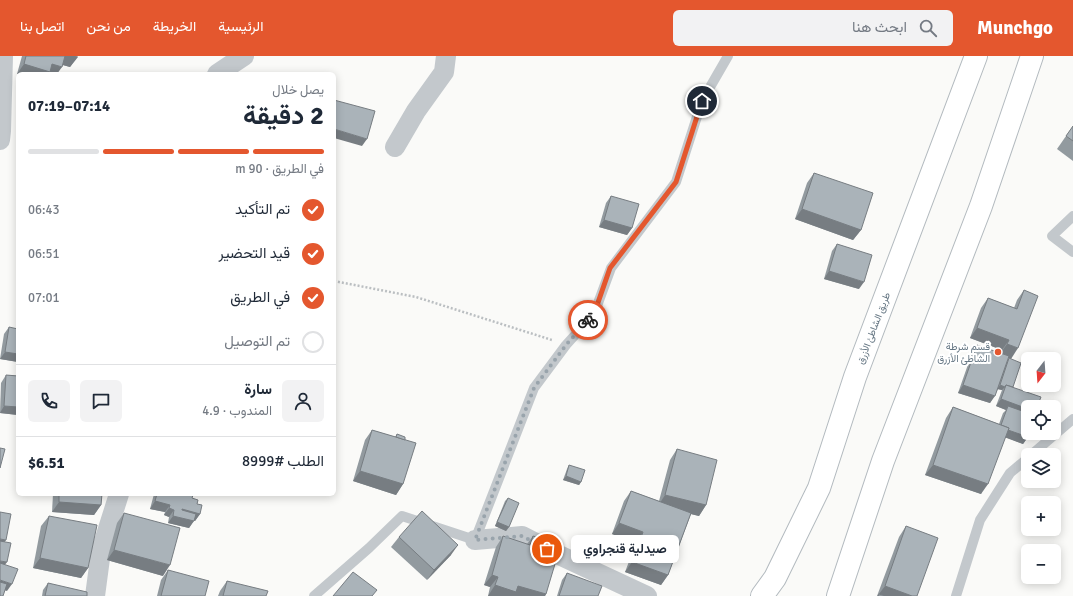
<!DOCTYPE html>
<html lang="ar">
<head>
<meta charset="utf-8">
<style>
	:root { --surface:#fff; --page:#f2f2f3; --text:#1f2937; --muted:#747a83; --line:#e0e1e3; --accent:#e4572e }
	body { margin:0; font-family:Signika,Vazirmatn,sans-serif; background:var(--page); color:var(--text); direction:rtl; height:100vh; display:flex; flex-direction:column; font-size:15px; white-space:nowrap }
	* { box-sizing:border-box; margin:0 }
	p { font-size:13px; color:var(--muted) }
	.icon { flex:none; width:22px; height:22px; fill:none; stroke:currentColor; stroke-width:2; stroke-linecap:round; stroke-linejoin:round }
	.map { position:relative; flex:1; overflow:hidden; direction:ltr }
	.details { position:absolute; left:16px; top:16px; width:320px; height:424px; display:flex; flex-direction:column; background:var(--surface); border-radius:6px; box-shadow:0 2px 10px #0003; direction:rtl }
	.details>* { flex:none }
	.needle { width:26px; rotate:197deg }
	.tools { position:absolute; left:1021px; top:296px; display:grid; gap:8px }
	.tools a { display:grid; place-items:center; width:40px; height:40px; border-radius:6px; background:var(--surface); box-shadow:0 2px 10px #0003; font-size:20px }
	.pin { position:absolute; display:grid; place-items:center; width:34px; height:34px; color:#fff; margin:-17px; border:2px solid #fff; border-radius:50%; box-shadow:0 1px 4px #0007 }
	.courier { position:absolute; display:grid; place-items:center; width:40px; height:40px; margin:-20px; border:3px solid #e4572e; border-radius:50%; background:#fff; color:#222; box-shadow:0 1px 5px #0007 }
	.bubble { position:absolute; height:28px; border-radius:6px; background:var(--surface); box-shadow:0 2px 10px #0003; font-size:13px; font-weight:700; line-height:28px; text-align:center; direction:rtl }
	.overview em { font-style:normal; font-weight:700 }
	.overview div { display:flex; flex-direction:column-reverse }
	.overview { display:flex; align-items:center; justify-content:space-between; height:68px; padding:0 12px }
	h1 { font-size:26px; font-weight:700; line-height:30px }
	.bar { display:grid; grid-template-columns:repeat(4,1fr); gap:6px 4px; align-content:center; height:48px; padding:0 12px }
	.bar i { height:5px; border-radius:3px; background:var(--line) }
	.bar .active { background:var(--accent) }
	.bar p { grid-column:span 4 }
	.line { display:flex; align-items:center; gap:10px; padding:0 12px; border-top:1px solid var(--line) }
	.line div { flex:1 }
	.round { display:grid; place-items:center; flex:none; width:42px; height:42px; border-radius:6px; background:var(--page) }
	ol { padding:0 12px; list-style:none }
	li { display:flex; align-items:center; gap:12px; height:44px }
	li p { margin-inline-start:auto }
	li .icon { padding:4px; border-radius:50%; background:var(--accent); color:#fff; stroke-width:4 }
	li:last-child { color:var(--muted) }
	li i { width:22px; height:22px; border:2px solid var(--line); border-radius:50% }
	header { display:flex; align-items:center; gap:24px; box-sizing:border-box; height:56px; padding:0 20px; background:var(--accent); color:#fff }
	header strong { font-size:19px }
	nav { display:flex; gap:22px; margin-inline-start:auto; font-size:14px }
	.search { width:280px; height:36px; background:var(--page); display:flex; align-items:center; gap:10px; box-sizing:border-box; padding:0 14px; border-radius:6px; color:var(--muted); font-size:15px }
	.map>svg:first-child { display:block }
</style>
</head>
<body>
<header>
<strong>Munchgo</strong>
<div class="search"><svg class="icon" aria-label="search" viewBox="0 0 24 24"><circle cx="10" cy="10" r="6"/><path d="M15 15l6 6"/></svg>ابحث هنا</div>
<nav><a>الرئيسية</a><a>الخريطة</a><a>من نحن</a><a>اتصل بنا</a></nav>
</header>
<div class="map">
<svg width="1073" height="540" viewBox="0 0 1073 540">
	<rect width="100%" height="100%" fill="#fafaf8"/>
	<g fill="none" stroke-linecap="round" stroke-linejoin="round">
		<defs>
			<g id="secondary">
				<path d="M762,540L775,522L819,432L855,321L976,0"/>
				<path d="M838,540L883,405L981,150L1032,0"/>
			</g>
		</defs>
		<use href="#secondary" stroke="#b3babf" stroke-width="24"/>
		<path stroke="#bbbfc2" stroke-width="2.5" stroke-dasharray="2 2" stroke-linecap="butt" d="M334,225L416,241L552,284"/>
		<g stroke="#c3c8cc" stroke-width="10">
			<path d="M1073,160L1052,180L1073,196"/>
			<path d="M1031,399L1073,363"/>
			<path d="M314,540L369,492L402,460L475,484L534,332L566,289L594,258L611,212L676,126L702,45L728,0"/>
			<path d="M956,540L980,464L1010,417L1028,402"/>
		</g>
		<g stroke="#c3c8cc" stroke-width="20">
			<path d="M217,18L244,0"/>
			<path d="M0,84L1,75L3,0"/>
			<path d="M395,91L416,55L444,16L446,0"/>
			<path d="M475,484L522,480L559,499L647,540"/>
			<path d="M95,540L101,495L119,438"/>
		</g>
		<use href="#secondary" stroke="#fff" stroke-width="22"/>
	</g>
	<g fill="#929a9f">
		<path d="M22,0H78L70,11L63,9L17,18Z"/>
		<path d="M1073,70V105L1057,93Z"/>
		<path d="M814,117L861,174L853,184L795,163L807,127Z"/>
		<path d="M611,140L632,172L627,179L599,171L606,147Z"/>
		<path d="M837,188L859,233L824,223L832,195Z"/>
		<path d="M1024,234L1011,303L1008,301L1007,306L1009,302L1013,331L1028,351V381L1023,388L1005,381L981,438L925,419L946,362L953,351L999,368L1003,357L1006,354L996,350L1002,334L998,333L990,347L958,337L972,297L977,289L1000,298L1002,294L970,282L981,252L988,242L1014,252L1017,244Z"/>
		<path d="M9,271L18,306L0,303L4,278Z"/>
		<path d="M6,319L18,320V359L0,357L1,327Z"/>
		<path d="M372,374L395,381L397,378L405,384L403,428L396,439L353,425L365,384Z"/>
		<path d="M677,393L706,449L699,460L691,458L668,519L661,529L625,516L636,487L612,478L624,445L631,435L659,445L670,404Z"/>
		<path d="M569,409L581,426L579,429L563,424L567,413Z"/>
		<path d="M53,438H102L101,449L94,459L52,456Z"/>
		<path d="M154,438H190L192,442L197,448L200,458L195,465L194,464L189,472L168,467L169,461L164,459L165,456L150,453Z"/>
		<path d="M508,442L509,471L506,475L495,470L505,445Z"/>
		<path d="M124,457L163,520L107,504L117,467Z"/>
		<path d="M49,460L88,512L81,522L33,512L41,470Z"/>
		<path d="M906,470L917,540H877L899,481Z"/>
		<path d="M503,480L527,488L533,480L546,495V538L545,540H488L490,531L484,529L496,491Z"/>
		<path d="M399,481L451,499L427,524L391,491Z"/>
		<path d="M168,514L205,540H157L161,524Z"/>
		<path d="M567,517L598,540H557L562,524Z"/>
		<path d="M227,525L266,540H218L220,535Z"/>
		<path d="M48,527L87,540H42L43,534Z"/>
	</g>
	<g fill="#777d82">
		<path d="M64,0H75L78,1L70,11L59,8Z"/>
		<path d="M24,8H52L62,11L57,18H17Z"/>
		<path d="M334,73L367,83L362,90L334,82Z"/>
		<path d="M802,153L861,174L853,184L795,163Z"/>
		<path d="M604,164L632,172L627,179L599,171Z"/>
		<path d="M829,215L864,226L859,233L824,223Z"/>
		<path d="M977,272L1009,284L1002,294L970,282Z"/>
		<path d="M1007,288L1018,292L1011,303L1000,298Z"/>
		<path d="M5,296L18,298V306L0,303Z"/>
		<path d="M963,329L995,340L990,347L958,337Z"/>
		<path d="M1000,329L1005,331L1002,334L997,333Z"/>
		<path d="M1001,343L1028,353V362L1008,350L1006,354L996,350Z"/>
		<path d="M4,350L18,351V359L0,357Z"/>
		<path d="M1000,371L1028,381L1023,388L996,378Z"/>
		<path d="M933,409L988,428L981,438L925,419Z"/>
		<path d="M360,415L403,428L396,439L353,425Z"/>
		<path d="M566,420L581,426L579,429L563,424Z"/>
		<path d="M665,439L706,449L699,460L658,450Z"/>
		<path d="M155,445L170,449L165,456L150,453Z"/>
		<path d="M59,446L101,449L94,459L52,456Z"/>
		<path d="M169,452L174,454L169,461L164,459Z"/>
		<path d="M182,453L200,458L195,465L177,460Z"/>
		<path d="M173,460L194,465L189,472L168,467Z"/>
		<path d="M497,466L509,471L506,475L495,470Z"/>
		<path d="M619,467L643,476L636,487L612,478Z"/>
		<path d="M0,483L6,484L1,491H0Z"/>
		<path d="M458,489L451,499L427,524L434,514Z"/>
		<path d="M114,494L170,509L163,520L107,504Z"/>
		<path d="M40,502L88,512L81,522L33,512Z"/>
		<path d="M0,505L7,506L2,513H0Z"/>
		<path d="M632,506L668,519L661,529L625,516Z"/>
		<path d="M492,519L498,521L490,531L484,529Z"/>
		<path d="M0,524L12,528L7,535L0,533Z"/>
		<path d="M495,529L518,530L546,538L545,540H488Z"/>
		<path d="M885,530L912,540H878L879,538Z"/>
	</g>
	<g fill="#aab3b9" stroke="#777d82">
		<path d="M26,0H65L62,11L52,8L50,16L24,8Z"/>
		<path d="M334,44L375,55L367,83L334,73Z"/>
		<path d="M1073,70V85L1066,80Z"/>
		<path d="M814,117L873,137L861,174L802,153Z"/>
		<path d="M611,140L639,148L632,172L604,164Z"/>
		<path d="M837,188L872,199L864,226L829,215Z"/>
		<path d="M1024,234L1038,240L1018,292L1007,288L1009,284L977,272L988,242L1017,253Z"/>
		<path d="M9,271L18,273V298L5,296Z"/>
		<path d="M977,289L1009,300L995,340L963,329Z"/>
		<path d="M1009,302L1021,307L1013,331L1006,329L1005,331L1000,329Z"/>
		<path d="M6,319L18,320V351L4,350Z"/>
		<path d="M1006,329L1041,341L1037,351H1028V353L1001,343Z"/>
		<path d="M1008,350L1028,357V377H1030L1028,381L1008,374L1009,372L1001,369Z"/>
		<path d="M953,351L1009,372L988,428L933,409Z"/>
		<path d="M372,374L416,387L403,428L360,415Z"/>
		<path d="M397,378L405,381V384L396,381Z"/>
		<path d="M0,392L5,393L0,412Z"/>
		<path d="M677,393L717,404L706,449L665,439Z"/>
		<path d="M569,409L585,414L581,426L566,420Z"/>
		<path d="M631,435L691,457L668,519L632,506L643,476L619,467Z"/>
		<path d="M59,438H102L101,449L59,446Z"/>
		<path d="M157,438H181L183,439V438H188L193,439L192,442L198,444L197,448L202,449L200,458L182,453V454L196,458L194,465L173,460L174,454L169,452L170,449L155,445Z"/>
		<path d="M508,442L519,447L509,471L497,466Z"/>
		<path d="M422,455L458,489L434,514L399,481Z"/>
		<path d="M0,456L11,458L6,484L0,483Z"/>
		<path d="M124,457L180,472L170,509L114,494Z"/>
		<path d="M49,460L97,469L88,512L40,502Z"/>
		<path d="M906,470L938,482L917,540H912L885,530Z"/>
		<path d="M503,480L530,489L533,480L549,485L546,495L558,498L546,538L518,530L516,536L495,529L498,521L492,519Z"/>
		<path d="M0,485L11,487L7,506L0,505Z"/>
		<path d="M0,507L18,513L12,528L0,524Z"/>
		<path d="M168,514L209,525L205,540H161Z"/>
		<path d="M353,516L377,534L372,540H333Z"/>
		<path d="M567,517L602,530L598,540H559Z"/>
		<path d="M227,525L268,535L266,540H223Z"/>
		<path d="M0,526L7,528L3,540H0Z"/>
		<path d="M48,527L87,536V540H45Z"/>
		<path d="M879,538L886,540H878Z"/>
	</g>
	<g fill="none" stroke-linecap="round" stroke-linejoin="round">
		<path stroke="#99a4ac" stroke-width="4" stroke-dasharray="0 7.2" d="M547,493L522,480L475,484L534,332L566,289L588,264"/>
		<path stroke="#e4572e" stroke-width="5" d="M588,264L594,258L610,212L676,126L702,45"/>
	</g>
	<circle fill="#e4572e" stroke="#fff" stroke-width="1.5" cx="998" cy="296" r="4"/>
	<g text-anchor="middle" stroke-width="4" stroke-linejoin="round" paint-order="stroke">
		<g font-size="10" fill="#657683" stroke="#fff">
			<text transform="translate(873 272) rotate(-69)" y="4">طريق الشاطئ الأزرق</text>
		</g>
		<g font-size="10" fill="#657683" stroke="#fff" text-anchor="end">
			<text x="990" y="294">قسم شرطة<tspan x="990" dy="12">الشاطئ الأزرق</tspan></text>
		</g>
	</g>
</svg>
<div class="tools">
<a><svg class="needle" viewBox="-14 -14 28 28"><path d="M0-13l5 13h-10z" fill="#e53935"/><path d="M0 13l5-13h-10z" fill="#747a83"/></svg></a>
<a><svg class="icon" aria-label="locate" viewBox="0 0 24 24"><circle cx="12" cy="12" r="6"/><path d="M12 2v4M12 18v4M2 12h4M18 12h4"/></svg></a>
<a><svg class="icon" aria-label="layers" viewBox="0 0 24 24"><path d="M12 4l9 5-9 5-9-5zM3 14l9 5 9-5"/></svg></a>
<a>+</a>
<a>−</a>
</div>
<div class="pin" style="left:547px;top:493px;background:#ea580c"><svg class="icon" aria-label="bag" viewBox="0 0 24 24"><path d="M5 8h14l-1 12H6zM9 8a3 3 0 0 1 6 0"/></svg></div>
<div class="pin" style="left:702px;top:45px;background:#1f2937"><svg class="icon" aria-label="home" viewBox="0 0 24 24"><path d="M3 11l9-7 9 7M6 9v11h12V9"/></svg></div>
<div class="courier" style="left:588px;top:264px"><svg class="icon" aria-label="bike" viewBox="0 0 24 24"><circle cx="6" cy="16" r="4"/><circle cx="18" cy="16" r="4"/><path d="M6 16l4-8h5l3 8M10 8l3 8H6M13 5h3"/></svg></div>
<div class="bubble" style="left:571px;top:479px;width:108px">صيدلية قنجراوي</div>
<section class="details">
<div class="overview"><div><h1>2 دقيقة</h1><p>يصل خلال</p></div><em>07:14–07:19</em></div>
<div class="bar"><i class="active"></i><i class="active"></i><i class="active"></i><i></i><p>في الطريق · 90 m</p></div>
<ol>
<li><svg class="icon" aria-label="check" viewBox="0 0 24 24"><path d="M5 12l5 5 9-10"/></svg>تم التأكيد<p>06:43</p></li>
<li><svg class="icon" aria-label="check" viewBox="0 0 24 24"><path d="M5 12l5 5 9-10"/></svg>قيد التحضير<p>06:51</p></li>
<li><svg class="icon" aria-label="check" viewBox="0 0 24 24"><path d="M5 12l5 5 9-10"/></svg>في الطريق<p>07:01</p></li>
<li><i></i>تم التوصيل</li>
</ol>
<div class="line" style="height:72px"><a class="round"><svg class="icon" aria-label="person" viewBox="0 0 24 24"><circle cx="12" cy="8" r="4"/><path d="M4 21q1-7 8-7t8 7"/></svg></a><div><b>سارة</b><p>المندوب · 4.9</p></div><a class="round"><svg class="icon" aria-label="chat" viewBox="0 0 24 24"><path d="M4 5h16v11H9l-5 4z"/></svg></a><a class="round"><svg class="icon" aria-label="phone" viewBox="0 0 24 24"><path d="M5 4h4l2 5-3 2q2 4 5 5l2-3 5 2v4C11 20 4 13 5 4z"/></svg></a></div>
<div class="line" style="height:52px"><div>الطلب #8999</div><b>$6.51</b></div>
</section>
</div>
</body>
</html>
